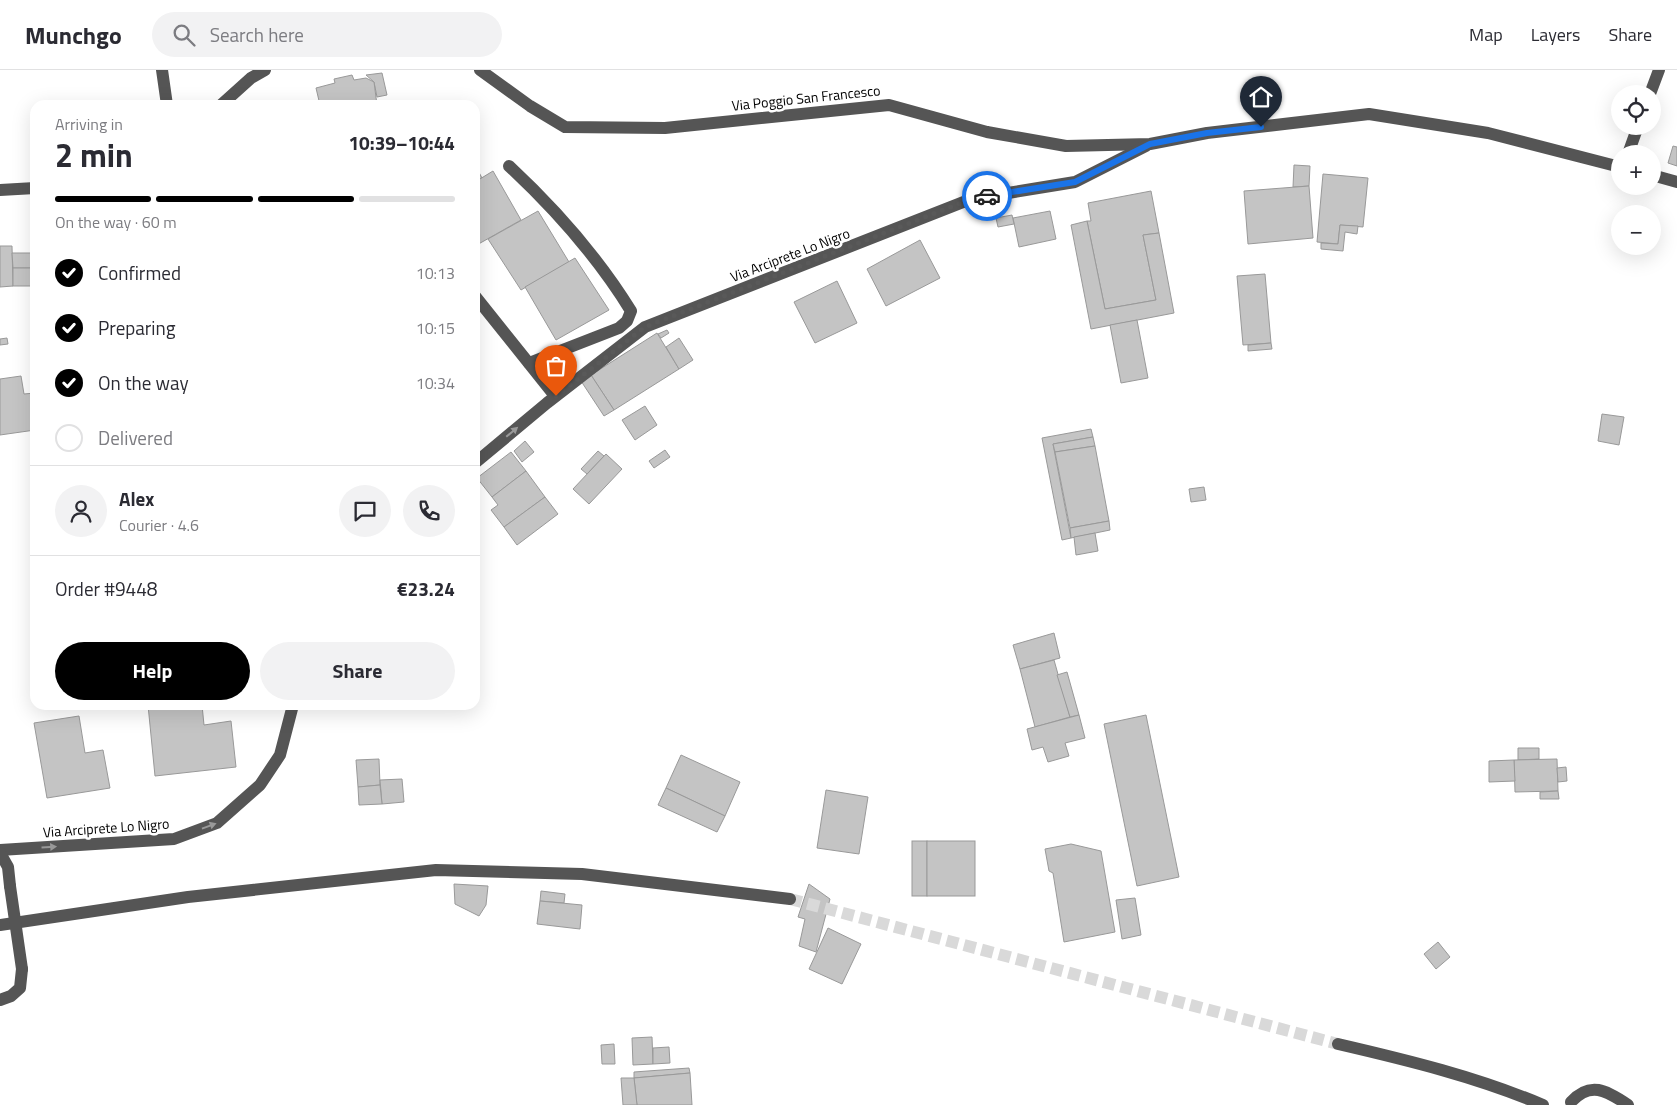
<!DOCTYPE html>
<html lang="en">
<head>
<meta charset="utf-8">
<style>
	:root { --surface:#fff; --page:#f2f2f3; --text:#2b2b33; --muted:#7c7c81; --line:#e1e1e2; --accent:#000 }
	body { margin:0; font-family:"Titillium Web",sans-serif; background:var(--page); color:var(--text); height:100vh; display:flex; flex-direction:column; font-size:19px; white-space:nowrap }
	* { box-sizing:border-box; margin:0 }
	p { font-size:16px; color:var(--muted) }
	.icon { flex:none; width:28px; height:28px; fill:none; stroke:currentColor; stroke-width:2; stroke-linecap:round; stroke-linejoin:round }
	.map { position:relative; flex:1; overflow:hidden }
	.panel { position:absolute; left:30px; top:30px; width:450px; height:610px; display:flex; flex-direction:column; background:var(--surface); border-radius:15px; box-shadow:0 5px 20px #0002 }
	.panel>* { flex:none }
	.tools { position:absolute; left:1611px; top:15px; display:grid; gap:10px }
	.tools a { display:grid; place-items:center; width:50px; height:50px; border-radius:50%; background:var(--surface); box-shadow:0 5px 20px #0002; font-size:25px }
	.pin { position:absolute; display:grid; place-items:center; width:42px; height:42px; color:#fff; margin:-51px -21px; border-radius:50% 50% 50% 0; rotate:-45deg; box-shadow:0 0 5px #0007 }
	.pin .icon { rotate:45deg }
	.courier { position:absolute; display:grid; place-items:center; width:50px; height:50px; margin:-25px; border:4px solid #1a73e8; border-radius:50%; background:#fff; color:#222; box-shadow:0 1px 6px #0007 }
	.head em { font-style:normal; font-weight:700 }
	.head div { display:flex; flex-direction:column-reverse }
	.head { display:flex; align-items:center; justify-content:space-between; height:85px; padding:0 25px }
	h1 { font-size:32px; font-weight:700; line-height:38px }
	.bar { display:grid; grid-template-columns:repeat(4,1fr); gap:8px 5px; align-content:center; height:60px; padding:0 25px }
	.bar i { height:6px; border-radius:4px; background:var(--line) }
	.bar .on { background:var(--accent) }
	.bar p { grid-column:span 4 }
	.line { display:flex; align-items:center; gap:12px; padding:0 25px; border-top:1px solid var(--line) }
	.line div { flex:1 }
	.round { display:grid; place-items:center; flex:none; width:52px; height:52px; border-radius:26px; background:var(--page) }
	ol { padding:0 25px; list-style:none }
	li { display:flex; align-items:center; gap:15px; height:55px }
	li p { margin-inline-start:auto }
	li .icon { padding:5px; border-radius:50%; background:var(--accent); color:#fff; stroke-width:4 }
	li:last-child { color:var(--muted) }
	li i { width:28px; height:28px; border:2px solid var(--line); border-radius:50% }
	.button { display:flex; gap:10px; margin-top:auto; padding:10px 25px }
	.button a { flex:1; height:58px; border-radius:30px; background:var(--accent); color:#fff; font-size:20px; font-weight:700; line-height:58px; text-align:center }
	.button a+a { background:var(--page); color:var(--text) }
	header { display:flex; align-items:center; gap:30px; box-sizing:border-box; height:70px; padding:0 25px; background:var(--surface); border-bottom:1px solid var(--line) }
	header strong { font-size:24px }
	nav { display:flex; gap:28px; margin-inline-start:auto; font-size:18px }
	.search { width:350px; height:45px; background:var(--page); display:flex; align-items:center; gap:12px; box-sizing:border-box; padding:0 18px; border-radius:28px; color:var(--muted); font-size:19px }
	.map>svg:first-child { display:block }
</style>
</head>
<body>
<header>
<strong>Munchgo</strong>
<div class="search"><svg class="icon" aria-label="search" viewBox="0 0 24 24"><circle cx="10" cy="10" r="6"/><path d="M15 15l6 6"/></svg>Search here</div>
<nav><a>Map</a><a>Layers</a><a>Share</a></nav>
</header>
<div class="map">
<svg width="1677" height="1035" viewBox="0 0 1677 1035">
	<rect width="100%" height="100%" fill="#fff"/>
	<g fill="#c4c4c4" stroke="#999">
		<path d="M382,3L387,25L377,27L374,12L366,5Z"/>
		<path d="M352,5L354,10L366,8L374,12L377,35H320L316,18L335,13L334,9Z"/>
		<path d="M1673,76L1677,77V96L1668,93Z"/>
		<path d="M475,95L482,108L475,112Z"/>
		<path d="M1294,95L1310,96L1309,116L1293,117Z"/>
		<path d="M493,101L521,150L475,176V112Z"/>
		<path d="M1323,104L1368,108L1363,157L1340,155L1338,174L1317,172Z"/>
		<path d="M1309,116L1313,168L1248,174L1244,121Z"/>
		<path d="M1151,121L1159,163L1143,165L1156,230L1105,239L1087,151H1091L1088,133Z"/>
		<path d="M538,141L569,192L521,220L488,169Z"/>
		<path d="M1050,141L1056,169L1019,177L1013,148Z"/>
		<path d="M1012,145L1014,154L998,157L996,148Z"/>
		<path d="M1087,151L1105,239L1156,230L1143,165L1159,163L1174,243L1091,259L1071,155Z"/>
		<path d="M1340,155L1358,156L1357,164L1345,162L1343,181L1321,179V173L1338,174Z"/>
		<path d="M920,170L940,208L886,236L867,199Z"/>
		<path d="M0,176H12L13,216L0,217Z"/>
		<path d="M12,183H35V198H13Z"/>
		<path d="M575,188L609,240L556,270L525,217Z"/>
		<rect x="13" y="198" width="22" height="18"/>
		<path d="M1265,204L1271,273L1243,275L1237,206Z"/>
		<path d="M837,211L857,253L815,273L794,232Z"/>
		<path d="M1137,250L1148,308L1121,313L1110,255Z"/>
		<path d="M667,260L669,263L661,268L658,264Z"/>
		<path d="M657,263L679,299L614,340L591,305Z"/>
		<path d="M7,268L8,274L0,275V269Z"/>
		<path d="M679,268L693,290L679,299L666,277Z"/>
		<path d="M1271,273L1272,279L1248,281V275Z"/>
		<path d="M591,305L614,340L604,346L581,311Z"/>
		<path d="M21,306L24,324L35,323V360L0,365V309Z"/>
		<path d="M645,336L657,355L635,370L622,350Z"/>
		<path d="M1602,344L1624,347L1619,375L1598,371Z"/>
		<path d="M1091,359L1093,367L1053,374L1071,468L1062,470L1042,368Z"/>
		<path d="M1093,367L1095,376L1055,382L1053,374Z"/>
		<path d="M525,371L534,382L522,392L514,381Z"/>
		<path d="M1095,376L1109,451L1070,458L1055,382Z"/>
		<path d="M665,380L670,387L654,398L649,391Z"/>
		<path d="M598,381L604,386L587,404L581,399Z"/>
		<path d="M511,382L526,401L492,427L477,408Z"/>
		<path d="M606,384L622,399L589,434L573,419Z"/>
		<path d="M526,401L545,427L504,457L491,440L498,435L492,427Z"/>
		<path d="M1204,417L1206,430L1191,432L1189,419Z"/>
		<path d="M545,427L558,444L517,475L504,457Z"/>
		<path d="M1109,451L1110,460L1071,468L1070,458Z"/>
		<path d="M1095,463L1098,481L1076,485L1074,467Z"/>
		<path d="M1054,563L1060,588L1020,599L1013,575Z"/>
		<path d="M1054,590L1070,647L1035,657L1020,599Z"/>
		<path d="M1067,602L1079,645L1070,647L1057,605Z"/>
		<path d="M148,635H202L204,655L231,651L236,697L155,706Z"/>
		<path d="M1079,645L1085,668L1065,673L1069,686L1048,692L1043,677L1032,680L1027,659Z"/>
		<path d="M1146,645L1179,807L1137,816L1104,654Z"/>
		<path d="M79,646L85,683L103,680L110,718L47,728L34,653Z"/>
		<path d="M1518,678H1539V689L1518,690Z"/>
		<path d="M681,685L740,712L725,746L666,718Z"/>
		<path d="M379,689L380,715L358,717L356,690Z"/>
		<path d="M1557,689L1558,721L1515,722L1514,690Z"/>
		<path d="M1514,690L1515,711L1489,712V691Z"/>
		<path d="M1566,697L1567,711L1558,712L1557,698Z"/>
		<path d="M402,709L404,732L382,734L380,710Z"/>
		<path d="M380,715L382,734L359,735L358,717Z"/>
		<path d="M666,718L725,746L717,762L658,735Z"/>
		<path d="M826,720L868,727L859,784L817,778Z"/>
		<path d="M1558,721L1559,729H1540V722Z"/>
		<rect x="912" y="771" width="15" height="55"/>
		<rect x="927" y="771" width="48" height="55"/>
		<path d="M1071,774L1101,781L1115,862L1064,872L1053,803L1049,801L1045,779Z"/>
		<path d="M454,814L488,816L486,835L479,846L455,834Z"/>
		<path d="M809,814L830,829L816,882L799,876L805,849L798,847Z"/>
		<path d="M541,821L565,824L564,833L540,831Z"/>
		<path d="M1135,828L1141,865L1122,869L1116,830Z"/>
		<path d="M540,831L582,835L580,859L537,854Z"/>
		<path d="M828,858L861,874L842,914L809,899Z"/>
		<path d="M1438,872L1450,887L1436,899L1424,884Z"/>
		<path d="M652,967L653,994L633,995L632,968Z"/>
		<path d="M614,974L615,994H602L601,975Z"/>
		<path d="M669,977L670,993L653,994V978Z"/>
		<path d="M689,998L690,1003L634,1008V1002Z"/>
		<path d="M690,1003L692,1035H637L634,1008Z"/>
		<path d="M621,1008H634L637,1035H623Z"/>
	</g>
	<g fill="none" stroke-linecap="round" stroke-linejoin="round">
		<path stroke="#d9d9d9" stroke-width="12" stroke-dasharray="12 6" stroke-linecap="butt" d="M790,829L1338,974"/>
		<g stroke="#555" stroke-width="12">
			<path d="M162,0L167,35"/>
			<path d="M480,0L530,36L565,57L665,58L889,35L987,62L1066,76L1150,74L1207,63L1369,44L1488,63L1620,97"/>
			<path d="M1650,24L1659,0"/>
			<path d="M221,35L251,8L265,0"/>
			<path d="M1628,84L1638,56"/>
			<path d="M509,96C554,138 599,189 631,241L627,251L619,258L529,293"/>
			<path d="M1652,105L1677,112"/>
			<path d="M0,120L35,118"/>
			<path d="M475,226L555,326"/>
			<path d="M475,393L547,333L645,257L971,129L1075,112L1146,76"/>
			<path d="M0,780L174,769L217,753L260,715L280,685L293,635"/>
			<path d="M0,783L8,797L10,816"/>
			<path d="M0,855L188,827L436,800L582,804L790,829"/>
			<path d="M0,930L11,926L20,918L22,899"/>
			<path d="M1338,974C1407,990 1477,1007 1543,1035"/>
			<path d="M1571,1032C1590,1011 1606,1020 1628,1035"/>
		</g>
		<path stroke="#555" stroke-width="12" d="M10,816L22,899"/>
	</g>
	<defs><path id="oneway-solid" d="M-6-.8H1V-3.2L6.5 0L1 3.2V.8H-6Z" transform="scale(1.25)"/></defs>
	<g fill="#999">
		<use href="#oneway-solid" transform="translate(512 362) rotate(-40)"/>
		<use href="#oneway-solid" transform="translate(209 756) rotate(-20)"/>
		<use href="#oneway-solid" transform="translate(49 777) rotate(-4)"/>
	</g>
	<g fill="none" stroke-linecap="round" stroke-linejoin="round">
		<path stroke="#595959" stroke-width="5" stroke-dasharray="0 9" d="M556,326L645,257L971,129L987,126"/>
		<path stroke="#1a73e8" stroke-width="6" d="M987,126L1075,112L1150,74L1207,63L1261,57"/>
	</g>
	<g text-anchor="middle" stroke-width="5" stroke-linejoin="round" paint-order="stroke">
		<g font-size="14" fill="#000" stroke="#fff">
			<text transform="translate(806 28) rotate(-6)" y="5">Via Poggio San Francesco</text>
			<text transform="translate(790 185) rotate(-21)" y="5">Via Arciprete Lo Nigro</text>
			<text transform="translate(106 758) rotate(-4)" y="5">Via Arciprete Lo Nigro</text>
		</g>
	</g>
</svg>
<div class="tools">
<a><svg class="icon" aria-label="locate" viewBox="0 0 24 24"><circle cx="12" cy="12" r="6"/><path d="M12 2v4M12 18v4M2 12h4M18 12h4"/></svg></a>
<a>+</a>
<a>−</a>
</div>
<div class="pin" style="left:556px;top:326px;background:#ea580c"><svg class="icon" aria-label="bag" viewBox="0 0 24 24"><path d="M5 8h14l-1 12H6zM9 8a3 3 0 0 1 6 0"/></svg></div>
<div class="pin" style="left:1261px;top:57px;background:#1f2937"><svg class="icon" aria-label="home" viewBox="0 0 24 24"><path d="M3 11l9-7 9 7M6 9v11h12V9"/></svg></div>
<div class="courier" style="left:987px;top:126px"><svg class="icon" aria-label="car" viewBox="0 0 24 24"><path d="M5 17H2v-5l4-1 3-4h7l3 4 3 1v5h-3M9 17h6M6 11h13"/><circle cx="7" cy="17" r="2"/><circle cx="17" cy="17" r="2"/></svg></div>
<section class="panel">
<div class="head"><div><h1>2 min</h1><p>Arriving in</p></div><em>10:39–10:44</em></div>
<div class="bar"><i class="on"></i><i class="on"></i><i class="on"></i><i></i><p>On the way · 60 m</p></div>
<ol>
<li><svg class="icon" aria-label="check" viewBox="0 0 24 24"><path d="M5 12l5 5 9-10"/></svg>Confirmed<p>10:13</p></li>
<li><svg class="icon" aria-label="check" viewBox="0 0 24 24"><path d="M5 12l5 5 9-10"/></svg>Preparing<p>10:15</p></li>
<li><svg class="icon" aria-label="check" viewBox="0 0 24 24"><path d="M5 12l5 5 9-10"/></svg>On the way<p>10:34</p></li>
<li><i></i>Delivered</li>
</ol>
<div class="line" style="height:90px"><a class="round"><svg class="icon" aria-label="person" viewBox="0 0 24 24"><circle cx="12" cy="8" r="4"/><path d="M4 21q1-7 8-7t8 7"/></svg></a><div><b>Alex</b><p>Courier · 4.6</p></div><a class="round"><svg class="icon" aria-label="chat" viewBox="0 0 24 24"><path d="M4 5h16v11H9l-5 4z"/></svg></a><a class="round"><svg class="icon" aria-label="phone" viewBox="0 0 24 24"><path d="M5 4h4l2 5-3 2q2 4 5 5l2-3 5 2v4C11 20 4 13 5 4z"/></svg></a></div>
<div class="line" style="height:65px"><div>Order #9448</div><b>€23.24</b></div>
<div class="button"><a>Help</a><a>Share</a></div>
</section>
</div>
</body>
</html>
